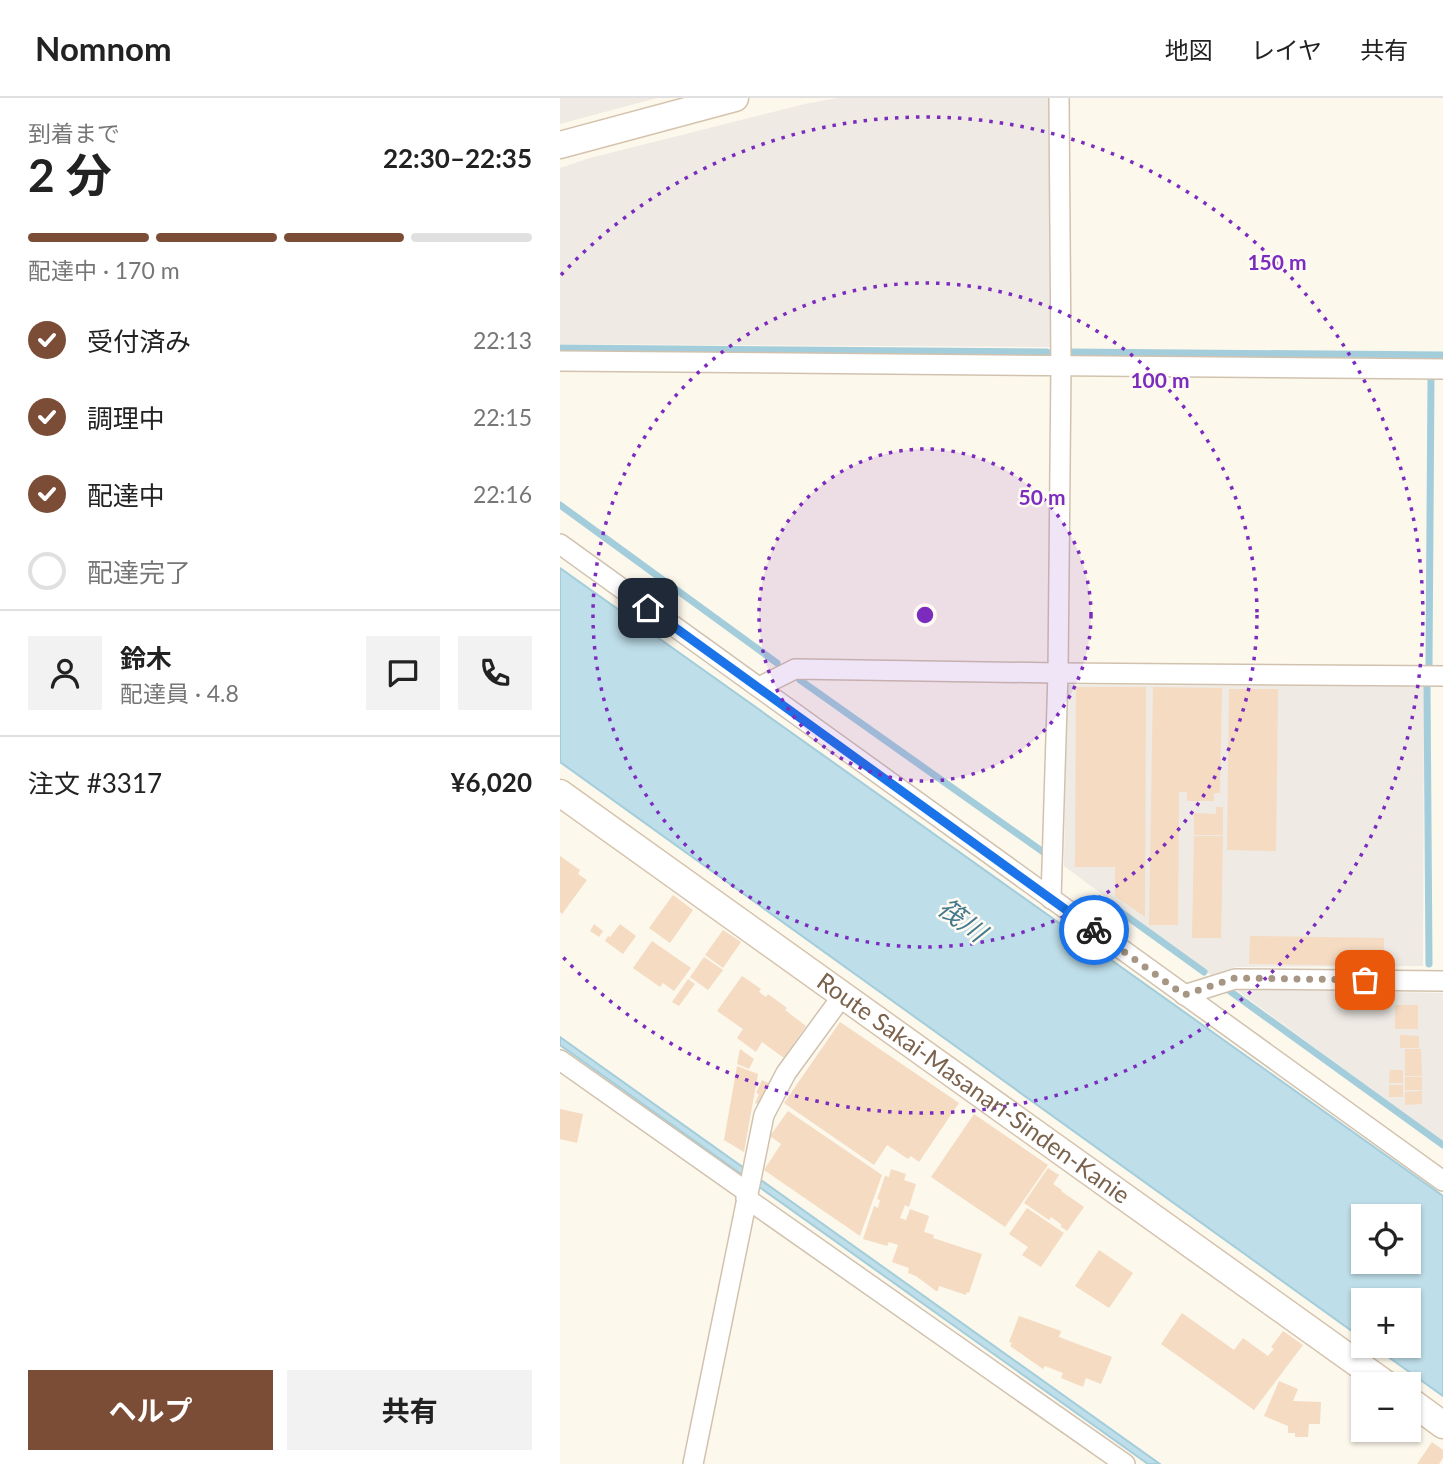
<!DOCTYPE html>
<html lang="ja">
<head>
<meta charset="utf-8">
<style>
	:root { --surface:#fff; --page:#f2f2f2; --text:#222; --muted:#767676; --line:#e0e0e0; --accent:#7c4d36 }
	body { margin:0; font-family:Lato,"Noto Sans JP",sans-serif; background:var(--page); color:var(--text); height:100vh; display:flex; flex-direction:column; font-size:26px; white-space:nowrap }
	* { box-sizing:border-box; margin:0 }
	p { font-size:23px; color:var(--muted) }
	.icon { flex:none; width:38px; height:38px; fill:none; stroke:currentColor; stroke-width:2; stroke-linecap:round; stroke-linejoin:round }
	.map { position:relative; flex:1; overflow:hidden }
	.drawer { display:flex; flex-direction:column; background:var(--surface); width:560px }
	.drawer>* { flex:none }
	.fabs { position:absolute; left:791px; top:1106px; display:grid; gap:14px }
	.fabs a { display:grid; place-items:center; width:70px; height:70px; border-radius:0px; background:var(--surface); box-shadow:0 2px 5px #0004; font-size:35px }
	.pin { position:absolute; display:grid; place-items:center; width:60px; height:60px; color:#fff; margin:-30px; border-radius:14px; box-shadow:0 4px 10px #0006 }
	.courier { position:absolute; display:grid; place-items:center; width:70px; height:70px; margin:-35px; border:5px solid #1a73e8; border-radius:50%; background:#fff; color:#222; box-shadow:0 2px 9px #0007 }
	.head em { font-style:normal; font-weight:700 }
	.head div { display:flex; flex-direction:column-reverse }
	.head { display:flex; align-items:center; justify-content:space-between; height:119px; padding:0 28px }
	h1 { font-size:46px; font-weight:700; line-height:52px }
	.bar { display:grid; grid-template-columns:repeat(4,1fr); gap:10px 7px; align-content:center; height:84px; padding:0 28px }
	.bar i { height:9px; border-radius:5px; background:var(--line) }
	.bar .active { background:var(--accent) }
	.bar p { grid-column:span 4 }
	.line { display:flex; align-items:center; gap:18px; padding:0 28px; border-top:2px solid var(--line) }
	.line div { flex:1 }
	.round { display:grid; place-items:center; flex:none; width:74px; height:74px; border-radius:0px; background:var(--page) }
	ol { padding:0 28px; list-style:none }
	li { display:flex; align-items:center; gap:21px; height:77px }
	li p { margin-inline-start:auto }
	li .icon { padding:7px; border-radius:50%; background:var(--accent); color:#fff; stroke-width:4 }
	li:last-child { color:var(--muted) }
	li i { width:38px; height:38px; border:4px solid var(--line); border-radius:50% }
	.button { display:flex; gap:14px; margin-top:auto; padding:14px 28px }
	.button a { flex:1; height:80px; border-radius:0px; background:var(--accent); color:#fff; font-size:28px; font-weight:700; line-height:80px; text-align:center }
	.button a+a { background:var(--page); color:var(--text) }
	header { display:flex; align-items:center; gap:42px; box-sizing:border-box; height:98px; padding:0 35px; background:var(--surface); border-bottom:2px solid var(--line) }
	header strong { font-size:33px }
	nav { display:flex; gap:38px; margin-inline-start:auto; font-size:24px }
	main { display:flex; flex:1; min-height:0 }
	.map>svg:first-child { display:block }
</style>
</head>
<body>
<header>
<strong>Nomnom</strong>
<nav><a>地図</a><a>レイヤ</a><a>共有</a></nav>
</header>
<main>
<section class="drawer">
<div class="head"><div><h1>2 分</h1><p>到着まで</p></div><em>22:30–22:35</em></div>
<div class="bar"><i class="active"></i><i class="active"></i><i class="active"></i><i></i><p>配達中 · 170 m</p></div>
<ol>
<li><svg class="icon" aria-label="check" viewBox="0 0 24 24"><path d="M5 12l5 5 9-10"/></svg>受付済み<p>22:13</p></li>
<li><svg class="icon" aria-label="check" viewBox="0 0 24 24"><path d="M5 12l5 5 9-10"/></svg>調理中<p>22:15</p></li>
<li><svg class="icon" aria-label="check" viewBox="0 0 24 24"><path d="M5 12l5 5 9-10"/></svg>配達中<p>22:16</p></li>
<li><i></i>配達完了</li>
</ol>
<div class="line" style="height:126px"><a class="round"><svg class="icon" aria-label="person" viewBox="0 0 24 24"><circle cx="12" cy="8" r="4"/><path d="M4 21q1-7 8-7t8 7"/></svg></a><div><b>鈴木</b><p>配達員 · 4.8</p></div><a class="round"><svg class="icon" aria-label="chat" viewBox="0 0 24 24"><path d="M4 5h16v11H9l-5 4z"/></svg></a><a class="round"><svg class="icon" aria-label="phone" viewBox="0 0 24 24"><path d="M5 4h4l2 5-3 2q2 4 5 5l2-3 5 2v4C11 20 4 13 5 4z"/></svg></a></div>
<div class="line" style="height:91px"><div>注文 #3317</div><b>¥6,020</b></div>
<div class="button"><a>ヘルプ</a><a>共有</a></div>
</section>
<div class="map">
<svg width="883" height="1366" viewBox="0 0 883 1366">
	<rect width="100%" height="100%" fill="#fdf8ec"/>
	<g fill="#efeae4">
		<path d="M0,0H97L0,26Z"/>
		<path d="M277,0H491L492,249L0,246V70L30,60L245,6Z"/>
		<path d="M507,587L864,588L863,868L676,869L651,877L504,768Z"/>
		<path d="M675,891L883,895V1043L863,1029Z"/>
	</g>
	<g fill="#bedee9" stroke="#a4cddb" stroke-width="2" fill-rule="evenodd">
		<path d="M0,470L883,1098V1298L813,1248H849V1202H803V1241L0,664ZM803,1118H849V1164H803Z"/>
		<path d="M0,939C200,1082 400,1224 600,1366H588L0,947Z"/>
	</g>
	<g fill="none" stroke-linecap="round" stroke-linejoin="round">
		<g stroke="#a4cddb" stroke-width="7">
			<path d="M0,250L487,254"/>
			<path d="M508,254L883,257"/>
			<path d="M0,407L217,565"/>
			<path d="M869,567L871,279"/>
			<path d="M240,582L486,756"/>
			<path d="M867,587L869,866"/>
			<path d="M558,812L644,874"/>
			<path d="M667,891L883,1047"/>
		</g>
	</g>
	<g fill="#f4dbc2">
		<path d="M516,589H586L585,819L555,798V769H515Z"/>
		<path d="M593,589L662,590L660,695H654V703H627V694H619L618,827H589Z"/>
		<path d="M669,591H718L716,753L667,752Z"/>
		<path d="M656,709H663V737H634V715L656,716Z"/>
		<path d="M634,738H663L661,840H632Z"/>
		<path d="M0,758L20,772L18,776L27,782L2,816L0,814Z"/>
		<path d="M113,797L133,812L110,845L89,830Z"/>
		<path d="M34,826L43,833L39,839L30,833Z"/>
		<path d="M60,826L76,838L63,856L45,843L48,838L50,839Z"/>
		<path d="M163,832L181,844L163,870L145,857Z"/>
		<path d="M690,838L824,840V868L689,866Z"/>
		<path d="M92,843L131,870L114,893L103,885L100,889L73,870Z"/>
		<path d="M144,859L163,872L148,892L130,879Z"/>
		<path d="M182,878L201,891L199,894L206,899L208,896L227,910L225,912L246,928L224,960L202,944L196,954L177,940L183,931L157,913Z"/>
		<path d="M128,881L135,886L119,908L112,904Z"/>
		<rect x="835" y="907" width="23" height="24"/>
		<path d="M280,924L399,1005L359,1064L351,1058L348,1061L327,1047L314,1067L224,1005Z"/>
		<path d="M840,937L859,938V950H840Z"/>
		<path d="M180,951L194,961L189,971L177,966Z"/>
		<path d="M845,951H861L862,978H845Z"/>
		<path d="M177,968L198,976L184,1054L164,1042Z"/>
		<path d="M830,972H843V985H829Z"/>
		<rect x="845" y="979" width="17" height="13"/>
		<path d="M202,982L210,986L200,1007L195,1005L199,996L196,995Z"/>
		<rect x="829" y="987" width="14" height="12"/>
		<path d="M862,993V1006L845,1007V994Z"/>
		<path d="M0,1011L23,1016L17,1045L0,1041Z"/>
		<path d="M228,1013L322,1077L300,1138L204,1072L221,1046L210,1038Z"/>
		<path d="M414,1016L488,1067L445,1129L371,1079Z"/>
		<path d="M488,1070L499,1077L493,1086L502,1092L501,1093L524,1109L507,1133L500,1128L502,1127L491,1119L489,1122L464,1105Z"/>
		<path d="M331,1071L346,1076L344,1082L356,1086L349,1109L345,1107L340,1120L346,1122L350,1111L369,1118L364,1134L374,1137L373,1140L422,1156L409,1195L407,1194L406,1197L379,1188L378,1193H376L356,1178L348,1175L349,1170L332,1164L338,1147L329,1144L327,1148L303,1141L314,1108L318,1110L320,1102L317,1101L325,1078L329,1079Z"/>
		<path d="M467,1110L504,1135L481,1169L462,1157L468,1149L449,1136Z"/>
		<path d="M539,1152L573,1175L549,1210L515,1188Z"/>
		<path d="M622,1215L674,1252L683,1240L708,1258L714,1251L711,1249L723,1233L743,1247L694,1312L601,1246Z"/>
		<path d="M459,1218L501,1233L499,1239L552,1259L541,1286L526,1280L523,1289L501,1280L503,1275L485,1268L483,1271L450,1248L452,1245L449,1244Z"/>
		<path d="M719,1283L738,1291L733,1303L761,1304L760,1326H749L748,1339H735V1335H728V1328L704,1318Z"/>
		<path d="M872,1344L883,1352V1360L879,1366H857Z"/>
	</g>
	<g fill="none" stroke-linecap="round" stroke-linejoin="round">
		<defs>
			<g id="minor">
				<path d="M0,263L883,271"/>
				<path d="M0,446L883,1083"/>
				<path d="M199,589L235,571L498,575L883,578"/>
				<path d="M491,801L498,575L501,267L499,0"/>
				<path d="M624,897L675,881L883,883"/>
				<path d="M0,962L187,1094"/>
				<path d="M186,1100L565,1366"/>
				<path d="M133,1366L204,1017L226,975L283,897"/>
			</g>
			<g id="secondary">
				<path d="M0,47L175,0"/>
				<path id="s1" d="M0,695L826,1286"/>
				<path d="M849,1302L883,1327"/>
			</g>
		</defs>
		<use href="#minor" stroke="#d1c2af" stroke-width="22"/>
		<use href="#secondary" stroke="#d5c3ad" stroke-width="29"/>
		<use href="#minor" stroke="#fff" stroke-width="19"/>
		<use href="#secondary" stroke="#fff" stroke-width="26"/>
	</g>
	<g fill="none" stroke-linecap="round" stroke-linejoin="round">
		<path stroke="#a89684" stroke-width="7" stroke-dasharray="0 12.6" d="M534,832L624,897L675,880L805,882"/>
		<path stroke="#1a73e8" stroke-width="9" d="M88,510L534,832"/>
	</g>
	<circle cx="365" cy="517" r="166" fill="#7b2cbf" fill-opacity=".12"/>
	<g fill="none" stroke="#7b2cbf" stroke-width="3.5" stroke-dasharray="3.5 7">
		<circle cx="365" cy="517" r="166"/>
		<circle cx="365" cy="517" r="332"/>
		<path d="M1 177A498 498 0 1 1 1 857"/>
	</g>
	<g text-anchor="middle" stroke-width="5" stroke-linejoin="round" paint-order="stroke">
		<g font-size="24" fill="#7b624c" stroke="#fffbf3">
			<text dy="8" stroke="none"><textPath href="#s1" startOffset="508">Route Sakai-Masanari-Sinden-Kanie</textPath></text>
		</g>
		<g font-size="26" font-style="italic" fill="#457a8e" stroke="#fffbf3">
			<text transform="translate(402 822) rotate(37)" y="9">筏川</text>
		</g>
	</g>
	<circle cx="365" cy="517" r="10" fill="#7b2cbf" stroke="#fffbf3" stroke-width="3.5"/>
	<g font-size="21" text-anchor="middle" font-weight="bold" fill="#7b2cbf" stroke="#fffbf3" stroke-width="5" stroke-linejoin="round" paint-order="stroke">
		<text x="717" y="172">150 m</text>
		<text x="600" y="290">100 m</text>
		<text x="482" y="407">50 m</text>
	</g>
</svg>
<div class="fabs">
<a><svg class="icon" aria-label="locate" viewBox="0 0 24 24"><circle cx="12" cy="12" r="6"/><path d="M12 2v4M12 18v4M2 12h4M18 12h4"/></svg></a>
<a>+</a>
<a>−</a>
</div>
<div class="pin" style="left:805px;top:882px;background:#ea580c"><svg class="icon" aria-label="bag" viewBox="0 0 24 24"><path d="M5 8h14l-1 12H6zM9 8a3 3 0 0 1 6 0"/></svg></div>
<div class="pin" style="left:88px;top:510px;background:#1f2937"><svg class="icon" aria-label="home" viewBox="0 0 24 24"><path d="M3 11l9-7 9 7M6 9v11h12V9"/></svg></div>
<div class="courier" style="left:534px;top:832px"><svg class="icon" aria-label="bike" viewBox="0 0 24 24"><circle cx="6" cy="16" r="4"/><circle cx="18" cy="16" r="4"/><path d="M6 16l4-8h5l3 8M10 8l3 8H6M13 5h3"/></svg></div>
</div>
</main>
</body>
</html>
